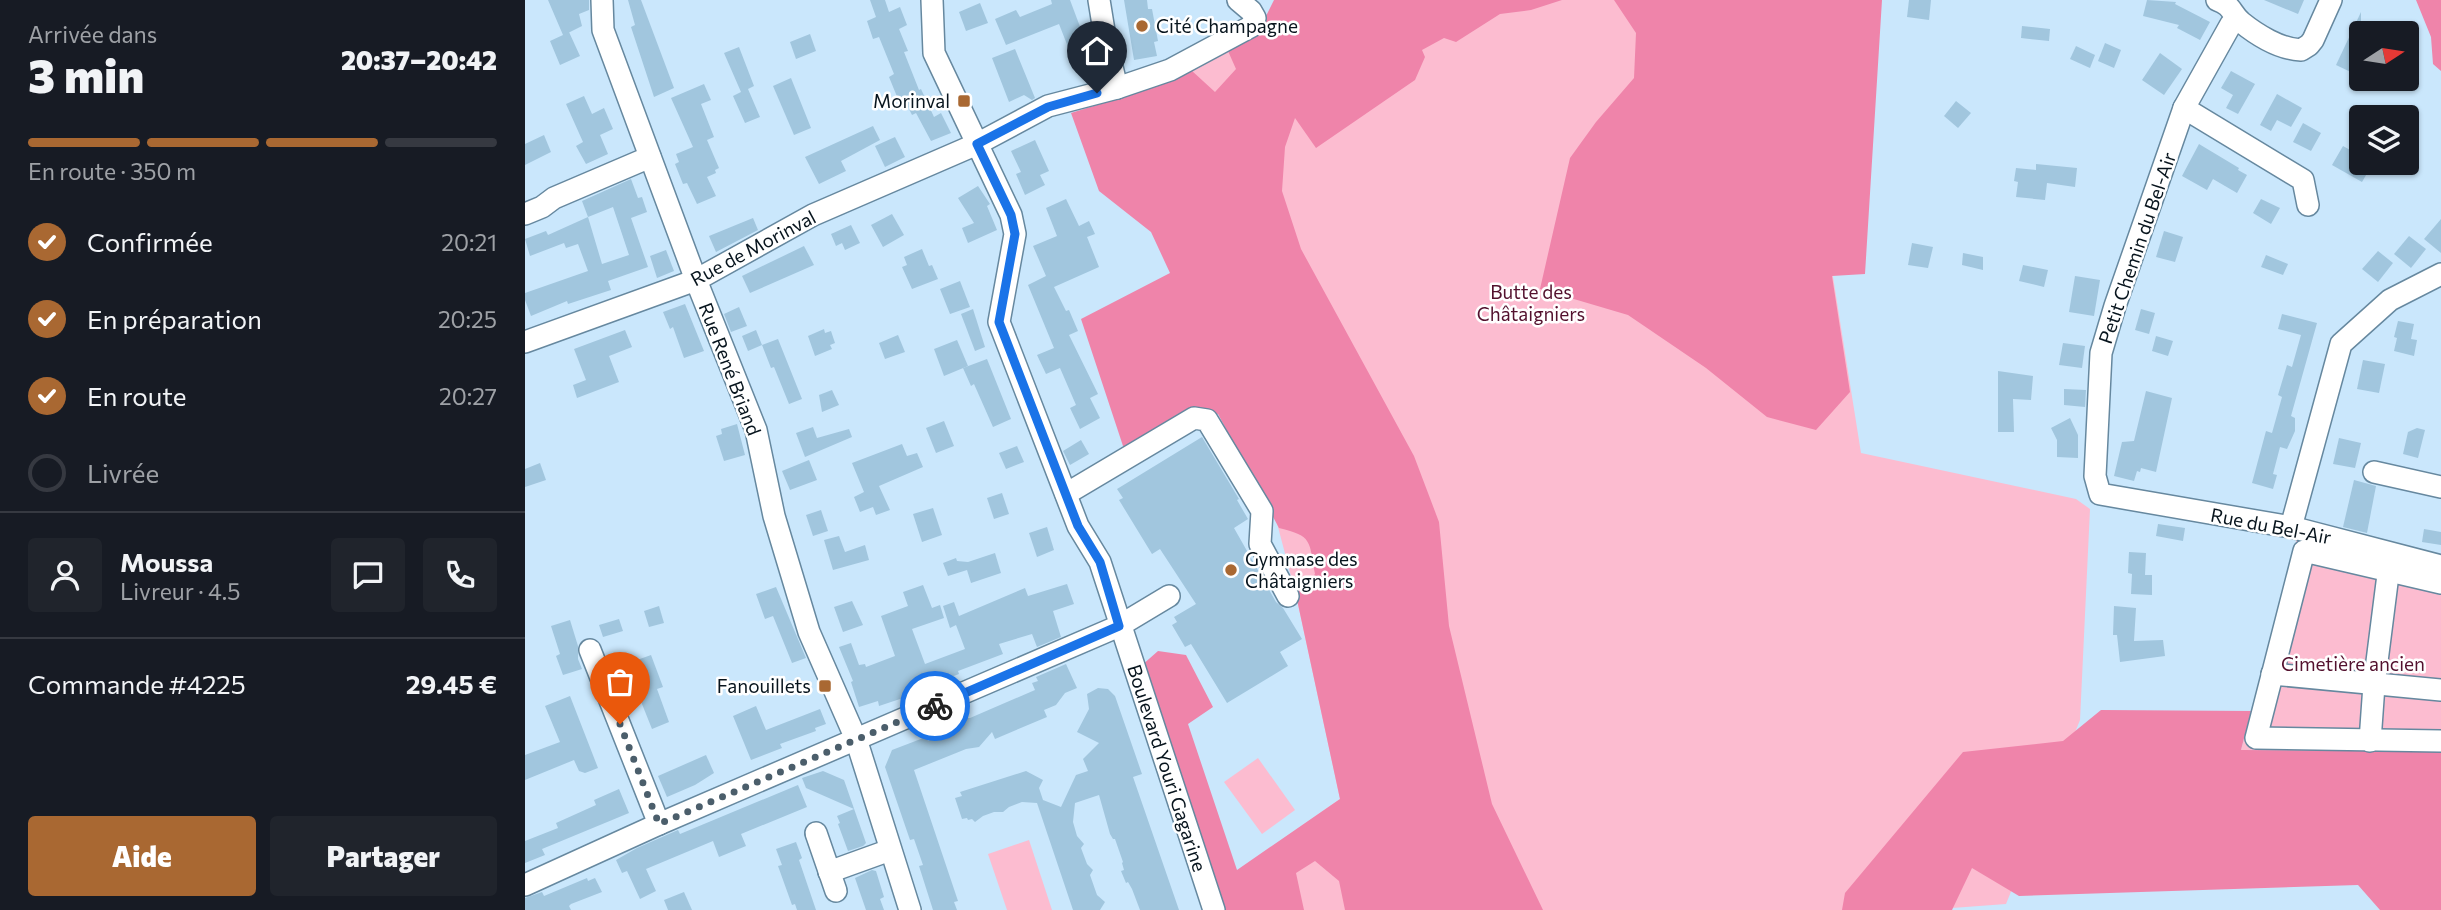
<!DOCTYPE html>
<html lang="fr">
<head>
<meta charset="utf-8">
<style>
	:root { --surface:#171b24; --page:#20242c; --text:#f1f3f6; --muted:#9ea1a6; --line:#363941; --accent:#a96832 }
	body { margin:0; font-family:Commissioner,sans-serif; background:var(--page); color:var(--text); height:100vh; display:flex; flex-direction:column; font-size:26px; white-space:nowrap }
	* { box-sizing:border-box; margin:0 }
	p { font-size:23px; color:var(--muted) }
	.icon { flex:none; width:38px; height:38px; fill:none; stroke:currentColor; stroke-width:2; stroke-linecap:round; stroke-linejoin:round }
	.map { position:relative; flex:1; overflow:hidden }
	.side { display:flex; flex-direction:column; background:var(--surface); width:525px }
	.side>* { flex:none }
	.needle { width:46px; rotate:78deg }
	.controls { position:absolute; left:1824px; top:21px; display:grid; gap:14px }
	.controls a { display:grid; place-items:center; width:70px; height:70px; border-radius:7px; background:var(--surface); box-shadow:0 2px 5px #0004; font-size:35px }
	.pin { position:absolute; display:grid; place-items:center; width:60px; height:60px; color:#fff; margin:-72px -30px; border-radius:50% 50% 50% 0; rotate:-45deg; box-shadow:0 0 7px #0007 }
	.pin .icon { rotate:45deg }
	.courier { position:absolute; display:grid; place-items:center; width:70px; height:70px; margin:-35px; border:5px solid #1a73e8; border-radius:50%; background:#fff; color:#222; box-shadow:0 2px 9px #0007 }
	.headline em { font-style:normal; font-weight:800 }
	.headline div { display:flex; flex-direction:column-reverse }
	.headline { display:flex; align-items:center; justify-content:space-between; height:119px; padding:0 28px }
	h1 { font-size:46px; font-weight:800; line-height:52px }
	.bar { display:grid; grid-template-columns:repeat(4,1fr); gap:10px 7px; align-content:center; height:84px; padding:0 28px }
	.bar i { height:9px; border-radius:5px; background:var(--line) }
	.bar .on { background:var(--accent) }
	.bar p { grid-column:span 4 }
	.line { display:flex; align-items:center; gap:18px; padding:0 28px; border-top:2px solid var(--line) }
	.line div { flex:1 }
	.round { display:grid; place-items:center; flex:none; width:74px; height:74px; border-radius:7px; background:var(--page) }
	ol { padding:0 28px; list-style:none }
	li { display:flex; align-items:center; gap:21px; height:77px }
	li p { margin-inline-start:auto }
	li .icon { padding:7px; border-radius:50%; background:var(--accent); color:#fff; stroke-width:4 }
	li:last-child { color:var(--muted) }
	li i { width:38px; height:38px; border:4px solid var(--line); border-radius:50% }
	.primary-button { display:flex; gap:14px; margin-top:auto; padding:14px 28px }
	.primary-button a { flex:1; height:80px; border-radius:7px; background:var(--accent); color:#fff; font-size:28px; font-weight:800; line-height:80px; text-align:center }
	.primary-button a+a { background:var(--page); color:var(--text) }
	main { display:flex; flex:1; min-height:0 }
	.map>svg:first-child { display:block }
</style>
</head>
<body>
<main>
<section class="side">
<div class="headline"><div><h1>3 min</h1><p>Arrivée dans</p></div><em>20:37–20:42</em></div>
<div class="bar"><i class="on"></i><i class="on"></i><i class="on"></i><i></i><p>En route · 350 m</p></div>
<ol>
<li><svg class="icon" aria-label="check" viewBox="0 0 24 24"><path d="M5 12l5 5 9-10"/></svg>Confirmée<p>20:21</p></li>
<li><svg class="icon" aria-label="check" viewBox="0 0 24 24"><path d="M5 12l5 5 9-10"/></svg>En préparation<p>20:25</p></li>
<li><svg class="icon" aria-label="check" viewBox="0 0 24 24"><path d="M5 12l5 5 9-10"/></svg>En route<p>20:27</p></li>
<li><i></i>Livrée</li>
</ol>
<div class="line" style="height:126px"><a class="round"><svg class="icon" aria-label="person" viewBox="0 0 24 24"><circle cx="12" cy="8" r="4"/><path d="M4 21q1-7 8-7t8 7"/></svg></a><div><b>Moussa</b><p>Livreur · 4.5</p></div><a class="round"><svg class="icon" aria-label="chat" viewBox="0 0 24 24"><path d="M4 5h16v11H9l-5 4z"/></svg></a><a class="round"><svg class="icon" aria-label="phone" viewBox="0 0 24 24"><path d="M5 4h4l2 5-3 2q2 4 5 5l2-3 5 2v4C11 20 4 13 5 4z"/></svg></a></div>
<div class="line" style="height:91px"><div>Commande #4225</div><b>29.45 €</b></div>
<div class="primary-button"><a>Aide</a><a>Partager</a></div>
</section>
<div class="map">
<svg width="1916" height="910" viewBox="0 0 1916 910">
	<rect width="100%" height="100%" fill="#cae7fc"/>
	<g fill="#fcbcd0">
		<path d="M804,0H1330L1298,214L1336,453L1551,499L1565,509L1555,720L1481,904L1427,908V910H732L713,870L815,799L771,595L636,85Z"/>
		<path d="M1772,538L1916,574V751L1716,750Z"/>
		<path d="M733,758L770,810L737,834L699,782Z"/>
		<path d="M504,840L527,910H482L463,854Z"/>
	</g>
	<g fill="#ef84aa">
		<path d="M749,0H1037L1006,10L975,14L931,42L919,38L897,50L900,57L890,80L791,148L770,118L760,147L757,191L776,249L889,456L914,522L924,626L967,804L1018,910H820L814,881L790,861L771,873L779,910H696L616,666L633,651L661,655L688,707L663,724L712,870L815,799L771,595L790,574C784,541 788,536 754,528L693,414L663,409L599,449L556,319L645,273L626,232L574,191L546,113L636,85L666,70L690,92L711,69L703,51L741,16Z"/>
		<path d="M1089,0H1357L1340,274L1307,276L1325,392L1291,430L1242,417L1181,368L1103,315L1015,289L1045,158L1071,122L1109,78L1111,33Z"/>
		<path d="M1891,0H1916V71L1908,64L1906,37Z"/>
		<path d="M1576,710L1726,711L1716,750L1916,751V910H1855L1833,885L1494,896L1447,868L1427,910H1317L1320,893L1438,752L1538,741Z"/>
	</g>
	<g fill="#a1c6de">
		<path d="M23,0H64V10L54,14L57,26L41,34L44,32L55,56L35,65L25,41L38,35Z"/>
		<path d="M103,0H116L149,88L129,97L106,27L110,25Z"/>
		<path d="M345,0H360L364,12L375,7L382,25L374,29L383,51L379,52L394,90L396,89L409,117L416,113L426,133L406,141L391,113L387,115L378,97L373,99L364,77L369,74L354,37L348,39L342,21L351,17Z"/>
		<path d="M526,0H545L560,40L543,47L534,24L481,45L470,19L491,10L495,17L527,4Z"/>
		<path d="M599,0H622L623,9H627L633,41L629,42L632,56L609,60Z"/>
		<path d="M1384,0H1406L1404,20L1382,17Z"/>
		<path d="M1622,0L1651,2L1650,4L1685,22L1675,40L1652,28L1654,25L1618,16Z"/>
		<path d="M1739,0H1779L1773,14Z"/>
		<path d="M455,3L463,23L441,31L434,12Z"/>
		<path d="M1836,12V67L1832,75L1811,65Z"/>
		<path d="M1497,26L1525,29L1524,41L1496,38Z"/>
		<path d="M285,34L291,51L271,59L265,42Z"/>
		<path d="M1580,43L1596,50L1589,68L1573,61Z"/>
		<path d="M1551,46L1570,55L1565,68L1545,59Z"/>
		<path d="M214,47L229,86L221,90L223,89L235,117L220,123L208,96L216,92L199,53Z"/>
		<path d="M490,49L510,98L507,100L499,95L484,102L467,58Z"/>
		<path d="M1635,53L1657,69L1639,95L1617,80Z"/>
		<path d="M1706,71L1730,84L1713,114L1701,108L1708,95L1696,88Z"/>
		<path d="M266,78L286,128L269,135L248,86Z"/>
		<path d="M179,84L186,100L176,104L189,137L182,140L194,168L190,170L191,173L182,177L191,196L172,204L162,183L158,184L150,164L154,162L151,154L168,147L146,98Z"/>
		<path d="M1752,94L1777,108L1766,127L1752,120L1746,131L1735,125Z"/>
		<path d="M59,96L67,114L79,108L88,129L75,135L83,154L61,164L51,146L58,142L41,104Z"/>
		<path d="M1431,101L1446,113L1433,128L1419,116Z"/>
		<path d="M1778,123L1796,133L1786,151L1768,142Z"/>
		<path d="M348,126L355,140L316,161L321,171L294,184L280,157Z"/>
		<path d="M19,135L26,152L0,165V144Z"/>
		<path d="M370,137L380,157L360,167L350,146Z"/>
		<path d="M510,140L524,171L515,175L520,185L500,195L491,174L496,172L486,151Z"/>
		<path d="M1674,144L1714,168L1713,170L1722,175L1712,193L1688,179L1682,190L1657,176Z"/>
		<path d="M1818,146L1836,156V163H1848L1837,182L1807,165Z"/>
		<path d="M1511,164L1552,168L1550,187L1522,183L1520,200L1491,197L1493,182L1489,181L1491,168L1511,170Z"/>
		<path d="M106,179L113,198L117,197L122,212L106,218L123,267L83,281L86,290L43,304L42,301L6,316L0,300V293L63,271L53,244L41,248L39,243L5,256L0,239L21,231L23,235L63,217L77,264L104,255L88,207L63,217L57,201Z"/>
		<path d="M453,186L465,204L462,206L472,230L443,243L437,228L449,223L433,198Z"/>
		<path d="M541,199L554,226L564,221L570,234L562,237L574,267L529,287L541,311L544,310L553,331L544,335L573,394L565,398L575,418L555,429L545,408L551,405L535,368L521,374L512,355L529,348L503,285L521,276L508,246L532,236L521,208Z"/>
		<path d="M1736,199L1755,208L1746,224L1728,213Z"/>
		<path d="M367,214L379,235L358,247L346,225Z"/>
		<path d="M228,218L233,230L191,252L184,236Z"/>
		<path d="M1916,219V253L1899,239Z"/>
		<path d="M326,225L335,243L320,250L317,243L311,246L306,234Z"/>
		<path d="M1639,231L1658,237L1650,262L1631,257Z"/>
		<path d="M1884,236L1901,249L1886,268L1869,254Z"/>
		<path d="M1387,243L1408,247L1403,268L1383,265Z"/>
		<path d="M279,246L289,265L225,293L217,276Z"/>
		<path d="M397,249L404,266L407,265L413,279L387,289L377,267L382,265L379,257Z"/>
		<path d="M141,250L149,271L132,278L125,256Z"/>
		<path d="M1853,251L1868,263L1853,282L1837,269Z"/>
		<path d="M1438,253L1458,257V270L1437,265Z"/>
		<path d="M1741,255L1763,264L1758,275L1736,267Z"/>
		<path d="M1498,265L1523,270L1519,287L1494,281Z"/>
		<path d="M1550,276L1575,280L1569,316L1544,312Z"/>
		<path d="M435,281L445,307L425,314L415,289Z"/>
		<path d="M160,304L179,351L159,358L148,327L145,329L138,312Z"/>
		<path d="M214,307L222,326L206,332L199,314Z"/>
		<path d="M448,309L460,347L450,351L436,314Z"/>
		<path d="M1616,309L1630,313L1624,334L1610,330Z"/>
		<path d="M1757,314L1792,323L1766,416L1770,418V431L1762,449L1755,447L1748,474L1752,475L1748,489L1727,483L1741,431L1747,433L1757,397L1753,395L1762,365L1767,367L1776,335L1753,329Z"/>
		<path d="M1873,321L1889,324L1886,339L1892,340L1889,356L1869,351L1872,338L1869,337Z"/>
		<path d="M299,329L300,333L306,331L310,343L305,345L307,349L290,356L283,336Z"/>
		<path d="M100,330L107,347L84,356L94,382L52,398L48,385L61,380L49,349Z"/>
		<path d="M231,330L237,345L253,339L277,399L264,404L249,367L246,368L237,345L223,351L217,336Z"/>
		<path d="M373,335L380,352L360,359L354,343Z"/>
		<path d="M1631,336L1648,341L1643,356L1627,351Z"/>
		<path d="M432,340L443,366L419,376L409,349Z"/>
		<path d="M1538,343L1560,346L1557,368L1534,365Z"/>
		<path d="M462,359L486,419L468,427L449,384L446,386L438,368Z"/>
		<path d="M1838,360L1860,364L1854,393L1832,389Z"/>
		<path d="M1473,371L1508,376L1506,400L1488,399L1489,432H1473Z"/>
		<path d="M1539,389L1561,390L1560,407L1539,405Z"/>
		<path d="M307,390L314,405L297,412L294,395Z"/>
		<path d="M1621,391L1647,398L1631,472L1616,468L1615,472L1612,471L1609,481L1589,476L1597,442L1609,441Z"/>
		<path d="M1545,418L1553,435V458L1532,457V440L1526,428Z"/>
		<path d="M419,421L429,446L411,453L401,428Z"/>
		<path d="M212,424L220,455L199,461L191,436L197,434L196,429Z"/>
		<path d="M288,427L292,438L324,429L327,437L280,457L271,433Z"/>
		<path d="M1892,428L1900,430L1893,458L1878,454L1883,432Z"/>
		<path d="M677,437L714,499L712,500L723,519L709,528L751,602L758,608L777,639L755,652L763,666L702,703L666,644L660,647L647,625L652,622L649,617L671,604L635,549L627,554L594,500L598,498L592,489Z"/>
		<path d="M1814,438L1836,443L1830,468L1808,464Z"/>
		<path d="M556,440L564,454L545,465L538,451Z"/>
		<path d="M377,444L382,456L392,453L398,467L354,486L365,510L351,515L348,507L335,512L329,497L339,492L327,463Z"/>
		<path d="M492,446L499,462L481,469L474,453Z"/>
		<path d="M284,460L292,480L265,490L257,471Z"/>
		<path d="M15,463L21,480L0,487V469Z"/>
		<path d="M1829,480L1851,486L1842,533L1818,527Z"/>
		<path d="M477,493L484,514L469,519L462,498Z"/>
		<path d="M408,508L417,535L397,542L388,514Z"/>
		<path d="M296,510L303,531L288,536L281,515Z"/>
		<path d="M1633,524L1660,528L1658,541L1631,536Z"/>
		<path d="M522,527L529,550L512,557L504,533Z"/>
		<path d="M1899,529L1916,532V545L1897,542Z"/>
		<path d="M314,536L320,552L340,545L344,560L308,570L299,540Z"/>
		<path d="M1604,552L1621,553L1620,575H1627V595L1606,594L1607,574L1603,573Z"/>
		<path d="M470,553L476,573L446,583L442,570L423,576L418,563L431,558L432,561L443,562Z"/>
		<path d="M542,584L549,604L528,611L536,637L512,647L507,634L474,644L478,654L433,671L434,674L407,684L408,688L354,706L353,701L334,707L326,682L328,681L314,647L326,643L334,665L340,664L341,667L370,656L356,616L383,606L378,592L398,585L407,608L415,605L419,618L387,629L400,664L440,649L431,625L425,628L418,606L429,602L434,616L500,588L503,596Z"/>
		<path d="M251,587L281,658L267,663L248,616L240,619L231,594Z"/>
		<path d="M327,601L338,625L318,632L309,607Z"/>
		<path d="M134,606L139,623L124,627L119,611Z"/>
		<path d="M1589,606L1611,608L1609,641L1638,640L1640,656L1595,662L1592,635H1588Z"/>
		<path d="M94,619L98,631L78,637L74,625Z"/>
		<path d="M45,620L53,646V659L57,669L38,675L31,656L35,654L26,626Z"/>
		<path d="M126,655L138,687L132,689L144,722L127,729L101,664Z"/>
		<path d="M541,664L552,688L540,693L531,705L519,710L522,717L470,739L467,732L454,747L441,749L389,770L433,901L429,902L432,910H408L394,866L398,865L389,839L385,840L360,767L367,750L401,737L403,741L427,730L426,726L437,718H445L510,690L507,683L513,681L511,677Z"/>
		<path d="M573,688L583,689L590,696L617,774L608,777L654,910H615L607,889L603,882L601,883L596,871L599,870L597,863L598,862L590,839H588L585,834L574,795L550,803L548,822L552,836L559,844L556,848L562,864L568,870L565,875L572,895L580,902L575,910H548L512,803L497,802L484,807L478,812H469L458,816L450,822L447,819L443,820L442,818L437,819L430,798L437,796L435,792L501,771L518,780L514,788L518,800L536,807L551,775L563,771L558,759L574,743L552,732L564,709L562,694Z"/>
		<path d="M45,696L73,768L60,773L54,771L49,760L0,780V755L35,742L20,706Z"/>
		<path d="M231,706L241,730L295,709L301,724L290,728L291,731L255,744L257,748L226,760L208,716Z"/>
		<path d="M181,755L189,773L170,785L142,797L133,776Z"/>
		<path d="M298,771L319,780L341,843L338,846L323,851L313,824L315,823L312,816L329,809L281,788L277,778Z"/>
		<path d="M273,785L282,807L216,834L221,846L194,857L188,841L121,869L131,891L115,899L102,871L97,873L91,860L112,848L153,830L155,834Z"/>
		<path d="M94,789L104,813L17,849L20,855L0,863V841L33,828L31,823L71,805L69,800Z"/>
		<path d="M271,842L277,858L274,860L291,910H272L270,904L267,905L253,866L257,865L251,849Z"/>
		<path d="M347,870L351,871L359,897L355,899L359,910H341L330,878Z"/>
		<path d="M62,878L63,881L70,878L77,892L46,904L44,906L46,910H0V898L17,892L19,896Z"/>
		<path d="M159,892L167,910H143L139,900Z"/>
	</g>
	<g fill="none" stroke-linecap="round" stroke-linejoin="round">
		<defs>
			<g id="minor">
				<path d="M77,0L78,30L171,280L231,430L249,516L284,632L331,739L385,910"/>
				<path d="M407,0L409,53L486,215L490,234L474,322L553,526L575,562L689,910"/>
				<path d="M574,0L580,37L592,88"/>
				<path d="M1692,0C1708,6 1705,12 1716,22C1732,35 1755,49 1776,50L1784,45L1788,40L1806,0"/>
				<path d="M1713,20L1706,24L1659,108L1590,306L1576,353L1570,476L1575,494L1766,527L1916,566"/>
				<path d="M1659,108L1778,180L1783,205"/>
				<path d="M0,214L17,207L29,198L125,157"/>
				<path d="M0,342L171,280L288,215L452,144L523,106L592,88L645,70L727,26L730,18L726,11L713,0"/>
				<path d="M1849,472L1916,487"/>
				<path d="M541,494L669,418L682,420L737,511L735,544L763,596"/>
				<path d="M1766,527L1816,344L1865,300L1916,274"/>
				<path d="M1916,583L1779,551L1731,738L1916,741"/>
				<path d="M65,650L134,824"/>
				<path d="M1747,674L1916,690"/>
				<path d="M1845,741L1849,685L1865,559"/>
				<path d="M291,833L311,891"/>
				<path d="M304,872L365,850"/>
				<path d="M0,885L134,824L594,626L644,596"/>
			</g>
		</defs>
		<use href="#minor" stroke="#66889f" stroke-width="24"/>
		<use href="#minor" stroke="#fff" stroke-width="21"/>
	</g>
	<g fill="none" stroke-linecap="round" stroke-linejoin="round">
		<path stroke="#4b5e6b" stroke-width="7" stroke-dasharray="0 12.6" d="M95,724L134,824L410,706"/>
		<path stroke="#1a73e8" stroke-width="9" d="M410,706L594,626L575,562L553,526L474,322L490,234L486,215L452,144L523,107L572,93"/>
	</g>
	<g fill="#a96832" stroke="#fff" stroke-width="2.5">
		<circle cx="617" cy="26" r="7"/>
		<rect x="432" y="94" width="14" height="14" rx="3.5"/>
		<circle cx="706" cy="570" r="7"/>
		<rect x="293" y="679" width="14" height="14" rx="3.5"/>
	</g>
	<g text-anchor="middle" stroke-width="5" stroke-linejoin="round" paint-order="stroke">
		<g font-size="19" fill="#07141d" stroke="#fff" text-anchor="start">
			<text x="631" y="33">Cité Champagne</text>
			<text x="425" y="108" text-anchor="end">Morinval</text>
			<text x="720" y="566">Gymnase des<tspan x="720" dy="22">Châtaigniers</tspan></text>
			<text x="286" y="693" text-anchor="end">Fanouillets</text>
		</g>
		<g font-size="19" fill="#07141d" stroke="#fff">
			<text transform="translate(228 248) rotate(-28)" y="7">Rue de Morinval</text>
			<text transform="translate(1612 248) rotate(-71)" y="7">Petit Chemin du Bel-Air</text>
			<text transform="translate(205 369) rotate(69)" y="7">Rue René Briand</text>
			<text transform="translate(1746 526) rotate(11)" y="7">Rue du Bel-Air</text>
			<text transform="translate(642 768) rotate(72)" y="7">Boulevard Youri Gagarine</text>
		</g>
		<g font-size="19" fill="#53112e" stroke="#fff">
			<text x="1006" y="299">Butte des<tspan x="1006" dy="22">Châtaigniers</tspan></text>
			<text x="1828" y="671">Cimetière ancien</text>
		</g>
	</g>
</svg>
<div class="controls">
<a><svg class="needle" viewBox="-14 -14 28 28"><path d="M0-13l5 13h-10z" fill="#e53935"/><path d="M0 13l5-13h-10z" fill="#9ea1a6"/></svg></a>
<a><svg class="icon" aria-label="layers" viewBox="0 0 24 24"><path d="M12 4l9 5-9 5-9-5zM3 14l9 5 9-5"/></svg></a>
</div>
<div class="pin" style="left:95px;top:724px;background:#ea580c"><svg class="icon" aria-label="bag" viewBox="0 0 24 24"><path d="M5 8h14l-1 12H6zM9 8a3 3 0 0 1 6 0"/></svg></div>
<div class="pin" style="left:572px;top:93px;background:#1f2937"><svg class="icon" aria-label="home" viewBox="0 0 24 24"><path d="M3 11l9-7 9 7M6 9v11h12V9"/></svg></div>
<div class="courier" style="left:410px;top:706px"><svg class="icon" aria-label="bike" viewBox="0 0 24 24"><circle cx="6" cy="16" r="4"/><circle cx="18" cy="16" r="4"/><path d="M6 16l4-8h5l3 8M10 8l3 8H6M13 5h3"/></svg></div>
</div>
</main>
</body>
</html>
